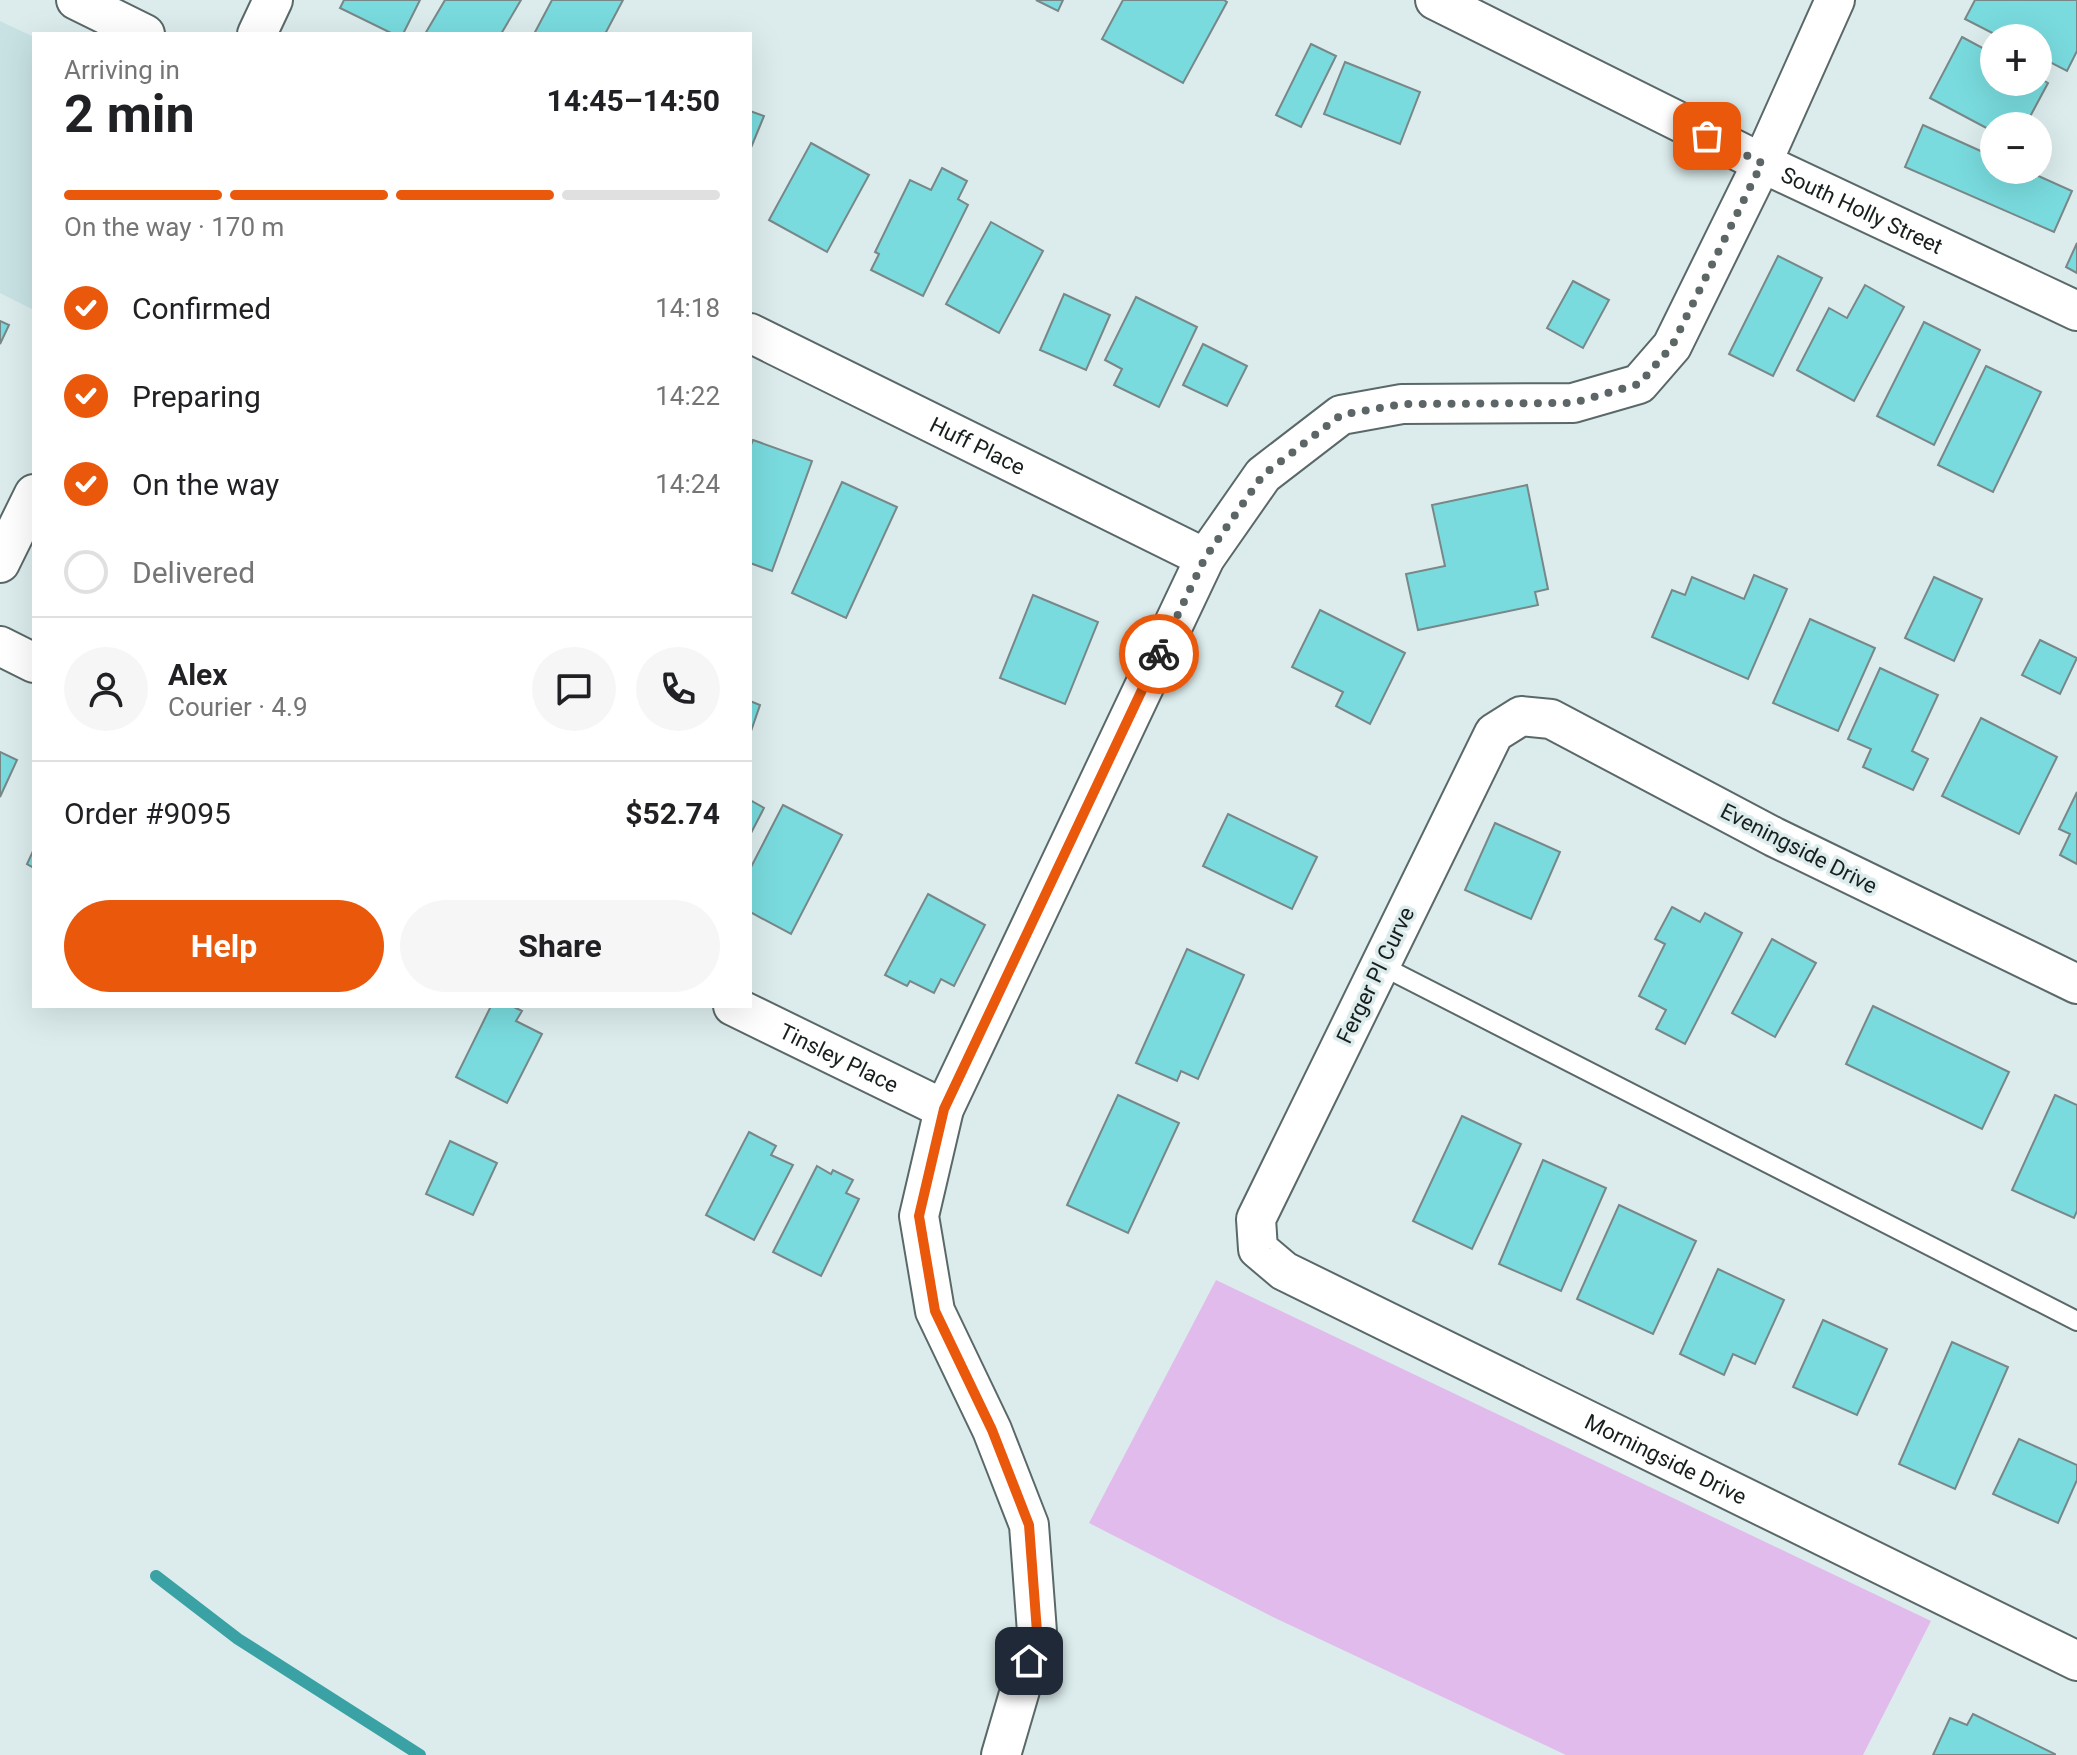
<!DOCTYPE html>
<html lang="en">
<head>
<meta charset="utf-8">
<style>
	:root { --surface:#fff; --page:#f6f6f6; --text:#202124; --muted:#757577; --line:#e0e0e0; --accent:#ea580c }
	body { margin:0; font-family:Roboto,sans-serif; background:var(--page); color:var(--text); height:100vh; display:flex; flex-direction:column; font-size:30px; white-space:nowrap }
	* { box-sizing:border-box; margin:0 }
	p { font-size:26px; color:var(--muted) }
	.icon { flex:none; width:44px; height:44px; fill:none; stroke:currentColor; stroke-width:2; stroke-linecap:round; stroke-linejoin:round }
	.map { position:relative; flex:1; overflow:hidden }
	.panel { position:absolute; left:32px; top:32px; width:720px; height:976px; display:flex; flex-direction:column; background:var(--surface); border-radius:0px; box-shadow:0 8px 32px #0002 }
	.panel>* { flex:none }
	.controls { position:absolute; left:1980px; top:24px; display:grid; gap:16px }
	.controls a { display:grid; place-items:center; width:72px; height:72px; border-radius:50%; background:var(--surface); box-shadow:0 8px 32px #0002; font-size:40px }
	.pin { position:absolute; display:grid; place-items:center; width:68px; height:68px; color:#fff; margin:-34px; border-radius:16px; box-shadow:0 4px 12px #0006 }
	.courier { position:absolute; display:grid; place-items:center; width:80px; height:80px; margin:-40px; border:6px solid #ea580c; border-radius:50%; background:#fff; color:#222; box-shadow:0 2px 10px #0007 }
	.overview em { font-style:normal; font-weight:700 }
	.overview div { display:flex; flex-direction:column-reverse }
	.overview { display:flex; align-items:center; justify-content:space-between; height:136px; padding:0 32px }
	h1 { font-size:52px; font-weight:700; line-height:60px }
	.bar { display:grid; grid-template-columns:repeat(4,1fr); gap:12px 8px; align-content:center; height:96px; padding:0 32px }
	.bar i { height:10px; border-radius:6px; background:var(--line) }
	.bar .current { background:var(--accent) }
	.bar p { grid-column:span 4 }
	.line { display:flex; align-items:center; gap:20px; padding:0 32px; border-top:2px solid var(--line) }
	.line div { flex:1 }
	.round { display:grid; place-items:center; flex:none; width:84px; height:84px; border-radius:42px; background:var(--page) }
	ol { padding:0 32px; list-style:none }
	li { display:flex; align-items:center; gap:24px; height:88px }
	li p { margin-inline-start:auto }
	li .icon { padding:8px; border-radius:50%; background:var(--accent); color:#fff; stroke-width:4 }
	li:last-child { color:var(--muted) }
	li i { width:44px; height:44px; border:4px solid var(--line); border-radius:50% }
	.primary-button { display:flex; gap:16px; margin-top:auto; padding:16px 32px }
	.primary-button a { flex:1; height:92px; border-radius:48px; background:var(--accent); color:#fff; font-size:32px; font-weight:700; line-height:92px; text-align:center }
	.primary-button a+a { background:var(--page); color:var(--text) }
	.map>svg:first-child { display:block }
</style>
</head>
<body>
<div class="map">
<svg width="2077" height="1755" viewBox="0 0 2077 1755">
	<rect width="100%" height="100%" fill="#dcecec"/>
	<path fill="#c8e2e3" d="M0,21L34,37V310L0,293Z"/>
	<path fill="#e1bbeb" d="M1216,1280L1931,1621L1863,1755H1566L1275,1618L1089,1523Z"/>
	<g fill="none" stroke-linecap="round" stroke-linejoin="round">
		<path stroke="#3aa1a4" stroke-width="12" d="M156,1576L238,1639L420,1755"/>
	</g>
	<g fill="#79dbde" stroke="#788787" stroke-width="2">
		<path d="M344,0H420L403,34H393L340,8Z"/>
		<path d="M445,0H521L501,34H425Z"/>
		<path d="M552,0H623L605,34H534Z"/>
		<path d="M1036,0H1063L1058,11Z"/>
		<path d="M1123,0H1224L1227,2L1183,83L1102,39Z"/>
		<path d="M1975,0H2077V51L2067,71L2038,56V38H2002L1965,19Z"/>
		<path d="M1962,37L1994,54V82H2038V77L2048,83L2025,126H1994V132L1930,98Z"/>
		<path d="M1311,44L1336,56L1301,127L1276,115Z"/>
		<path d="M1345,62L1420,92L1400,144L1324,114Z"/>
		<path d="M750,111L764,116L750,150Z"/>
		<path d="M1923,125L1994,157V170H2025L2072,191L2054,232L1905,167Z"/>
		<path d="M811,143L869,175L827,252L769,220Z"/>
		<path d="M942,168L967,181L958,199L968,205L923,296L871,270L879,254L875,252L910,180L931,190Z"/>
		<path d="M991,222L1043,251L999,333L946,304Z"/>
		<path d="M2077,243V273L2066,267Z"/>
		<path d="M1778,256L1822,278L1773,376L1729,354Z"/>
		<path d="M1573,281L1609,300L1583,348L1547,328Z"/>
		<path d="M1865,285L1904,307L1854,401L1797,370L1829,308L1847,318Z"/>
		<path d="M1064,294L1110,315L1086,370L1040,350Z"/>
		<path d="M1136,297L1197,327L1159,407L1114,385L1122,369L1105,360Z"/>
		<path d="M0,321L9,325L0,344Z"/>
		<path d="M1924,322L1980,350L1934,445L1877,416Z"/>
		<path d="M1203,344L1247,366L1227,406L1183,385Z"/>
		<path d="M1986,366L2041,392L1993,492L1938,465Z"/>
		<path d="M753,440L812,461L772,571L750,563V447Z"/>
		<path d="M842,482L897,507L846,618L792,593Z"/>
		<path d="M1527,485L1548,589L1535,592L1538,605L1418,630L1406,574L1445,566L1432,505Z"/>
		<path d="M1754,575L1787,589L1748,679L1652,637L1672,590L1685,595L1692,577L1744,599Z"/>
		<path d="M1934,577L1982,599L1954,661L1905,638Z"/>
		<path d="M1033,595L1098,622L1065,704L1000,678Z"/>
		<path d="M1320,610L1405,653L1370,724L1336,706L1343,692L1292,667Z"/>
		<path d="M1810,619L1875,648L1838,731L1773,703Z"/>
		<path d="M2040,640L2077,658L2060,694L2022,675Z"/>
		<path d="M1880,668L1938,695L1912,751L1928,759L1913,790L1863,767L1871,749L1848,739Z"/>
		<path d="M750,701L760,705L750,734Z"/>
		<path d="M1981,718L2057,757L2019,834L1942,796Z"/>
		<path d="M0,752L17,760L0,797Z"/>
		<path d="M2077,792V864L2060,855L2070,834L2059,829Z"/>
		<path d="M750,800L764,808L750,835Z"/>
		<path d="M783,805L842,835L791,934L750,912V869Z"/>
		<path d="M1228,814L1317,857L1292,909L1203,866Z"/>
		<path d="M1495,823L1560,852L1531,919L1465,890Z"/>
		<path d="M34,849V868L27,864Z"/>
		<path d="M928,894L985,925L954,986L941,979L934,993L910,981L907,986L885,975Z"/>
		<path d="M1672,907L1700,922L1705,913L1742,933L1685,1044L1656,1029L1666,1010L1639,996L1665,944L1655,939Z"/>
		<path d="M1772,939L1816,963L1775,1037L1732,1013Z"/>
		<path d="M1187,949L1244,975L1198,1079L1181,1071L1177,1081L1136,1063Z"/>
		<path d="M491,1006H512L522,1011L516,1021L542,1034L507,1103L456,1077Z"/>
		<path d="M1873,1006L2009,1072L1982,1129L1846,1064Z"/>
		<path d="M1118,1095L1179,1123L1128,1233L1067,1205Z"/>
		<path d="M2055,1095L2077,1105V1211L2074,1218L2012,1190Z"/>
		<path d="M1462,1116L1521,1144L1472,1249L1413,1221Z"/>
		<path d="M749,1132L776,1146L771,1155L793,1165L754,1240L706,1215Z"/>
		<path d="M450,1141L497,1163L473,1215L426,1194Z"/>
		<path d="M1543,1160L1606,1188L1561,1291L1499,1264Z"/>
		<path d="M817,1166L831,1174L833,1170L853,1180L846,1193L859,1199L821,1276L773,1252Z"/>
		<path d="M1619,1205L1696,1241L1653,1334L1577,1299Z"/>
		<path d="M1718,1269L1784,1300L1755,1364L1733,1354L1724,1375L1680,1354Z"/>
		<path d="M1823,1320L1887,1349L1857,1415L1793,1387Z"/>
		<path d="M1952,1342L2008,1367L1955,1489L1899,1464Z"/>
		<path d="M2019,1439L2077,1465V1480L2058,1523L1993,1494Z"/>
		<path d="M1973,1714L2055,1754V1755H1933L1950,1718L1967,1725Z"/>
	</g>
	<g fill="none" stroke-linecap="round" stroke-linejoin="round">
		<defs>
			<path id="service" d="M1380,965L2077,1321"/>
			<g id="minor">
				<path d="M76,0L145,34"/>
				<path id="s1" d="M1435,0L1762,163L2077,311"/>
				<path d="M257,34L273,0"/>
				<path id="s2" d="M750,333L1205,558"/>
				<path d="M0,563L34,494"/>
				<path d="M0,646L34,663"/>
				<path id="s3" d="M2077,984L1774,837L1551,719L1521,716L1494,733L1256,1219L1258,1249L1284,1271L2077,1661"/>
				<path id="s4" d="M733,1006L944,1109"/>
				<path d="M1001,1755L1037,1632L1029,1525L992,1430L935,1311L919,1216L944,1109L1205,558L1263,475L1341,415L1402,404L1573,403L1639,384L1672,346L1762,163L1835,0"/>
			</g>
		</defs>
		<use href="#service" stroke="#5a6868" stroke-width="22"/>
		<use href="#minor" stroke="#5a6868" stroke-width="42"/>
		<use href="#service" stroke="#fff" stroke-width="18"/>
		<use href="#minor" stroke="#fff" stroke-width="38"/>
	</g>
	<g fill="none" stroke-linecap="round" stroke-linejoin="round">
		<path stroke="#5d6666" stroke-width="8" stroke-dasharray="0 14.4" d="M1159,654L1205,558L1263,475L1341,415L1402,404L1573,403L1639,384L1672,346L1762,163L1707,136"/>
		<path stroke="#ea580c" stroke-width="10" d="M1029,1661L1037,1632L1029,1525L992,1430L935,1311L919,1216L944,1109L1159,654"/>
	</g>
	<g text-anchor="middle" stroke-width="7" stroke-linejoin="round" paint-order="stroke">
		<g font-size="22" fill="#181e1e" stroke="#dcecec">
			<text dy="8" stroke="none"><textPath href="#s1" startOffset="476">South Holly Street</textPath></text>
			<text dy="8" stroke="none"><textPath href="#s2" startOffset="254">Huff Place</textPath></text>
			<text transform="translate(1799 848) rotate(27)" y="8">Eveningside Drive</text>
			<text transform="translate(1375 975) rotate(-64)" y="8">Ferger Pl Curve</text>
			<text dy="8" stroke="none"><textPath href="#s4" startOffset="118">Tinsley Place</textPath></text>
			<text dy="8" stroke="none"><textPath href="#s3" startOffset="1682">Morningside Drive</textPath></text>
		</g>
	</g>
</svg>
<div class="controls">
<a>+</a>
<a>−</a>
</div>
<div class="pin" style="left:1707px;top:136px;background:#ea580c"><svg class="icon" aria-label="bag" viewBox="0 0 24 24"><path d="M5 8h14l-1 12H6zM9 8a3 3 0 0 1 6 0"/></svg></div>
<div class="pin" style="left:1029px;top:1661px;background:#1f2937"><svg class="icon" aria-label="home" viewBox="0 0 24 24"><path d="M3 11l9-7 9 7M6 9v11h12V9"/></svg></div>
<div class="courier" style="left:1159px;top:654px"><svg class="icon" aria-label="bike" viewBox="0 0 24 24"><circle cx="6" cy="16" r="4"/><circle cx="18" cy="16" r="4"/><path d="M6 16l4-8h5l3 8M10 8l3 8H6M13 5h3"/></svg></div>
<section class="panel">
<div class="overview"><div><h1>2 min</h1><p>Arriving in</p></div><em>14:45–14:50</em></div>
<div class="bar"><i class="current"></i><i class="current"></i><i class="current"></i><i></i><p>On the way · 170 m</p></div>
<ol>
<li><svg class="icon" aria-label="check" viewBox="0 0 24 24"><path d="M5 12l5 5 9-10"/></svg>Confirmed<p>14:18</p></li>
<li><svg class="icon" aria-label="check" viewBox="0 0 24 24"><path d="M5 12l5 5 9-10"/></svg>Preparing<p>14:22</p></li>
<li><svg class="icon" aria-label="check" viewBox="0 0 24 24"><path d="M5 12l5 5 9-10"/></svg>On the way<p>14:24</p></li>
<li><i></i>Delivered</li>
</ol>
<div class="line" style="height:144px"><a class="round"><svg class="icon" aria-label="person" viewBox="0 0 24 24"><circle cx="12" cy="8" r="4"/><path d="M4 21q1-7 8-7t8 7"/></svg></a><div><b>Alex</b><p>Courier · 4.9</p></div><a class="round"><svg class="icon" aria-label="chat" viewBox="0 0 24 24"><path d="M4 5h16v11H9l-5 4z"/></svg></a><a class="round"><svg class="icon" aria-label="phone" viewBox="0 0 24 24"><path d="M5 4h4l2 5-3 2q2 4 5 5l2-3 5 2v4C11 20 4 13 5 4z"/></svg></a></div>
<div class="line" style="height:104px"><div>Order #9095</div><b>$52.74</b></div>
<div class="primary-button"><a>Help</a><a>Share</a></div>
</section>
</div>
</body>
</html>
